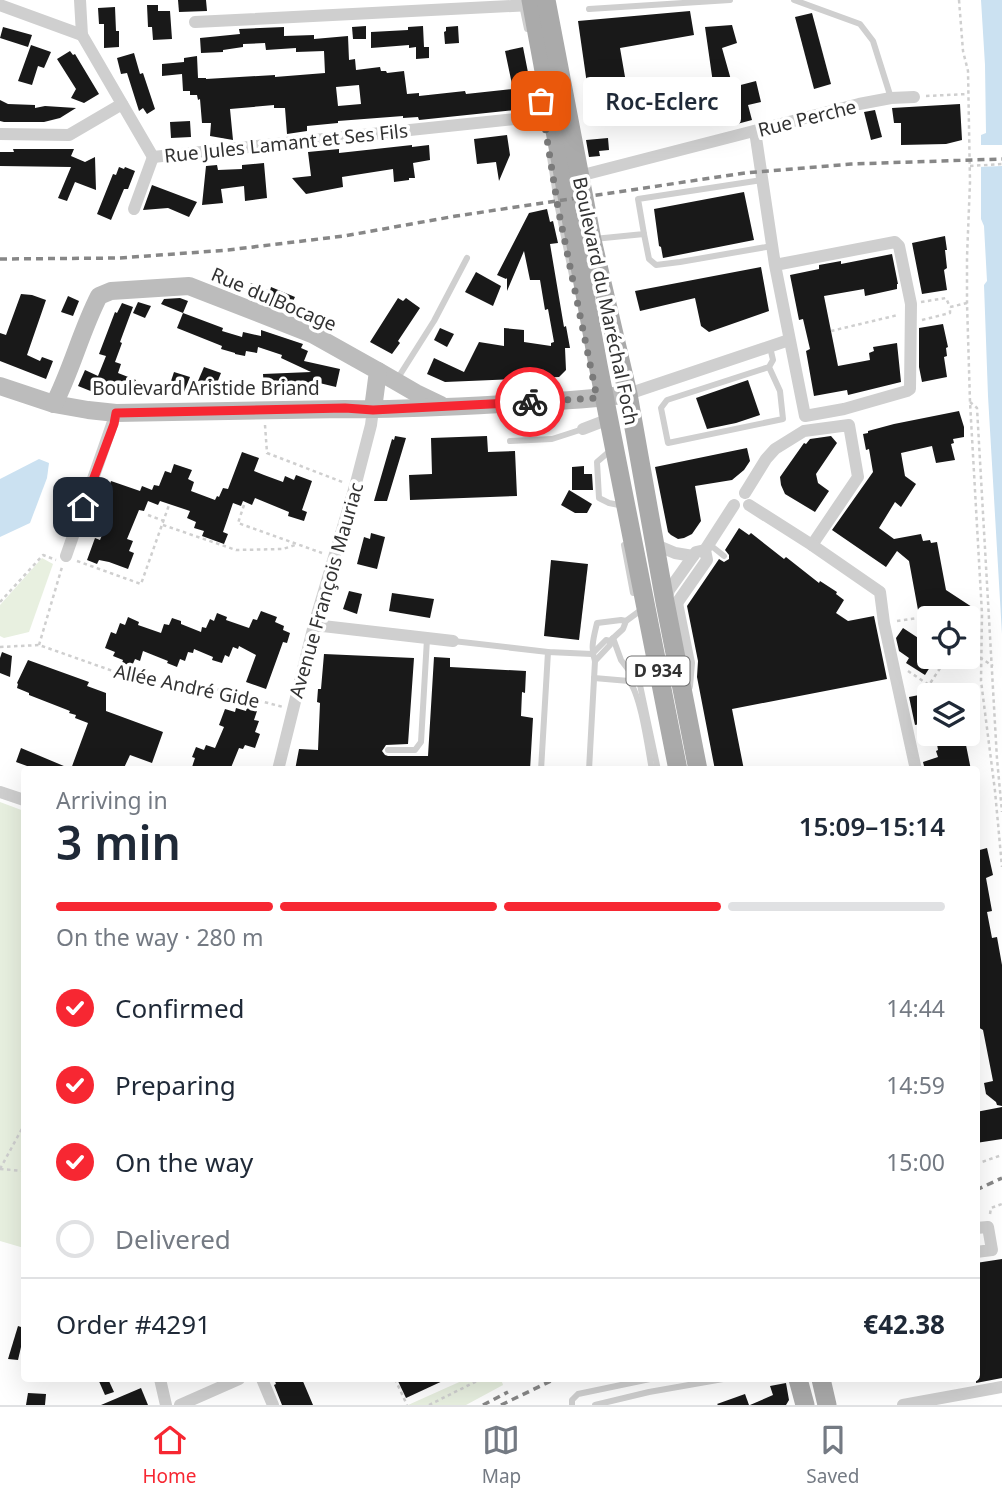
<!DOCTYPE html>
<html lang="en">
<head>
<meta charset="utf-8">
<style>
	:root { --surface:#fff; --page:#f6f6f7; --text:#1f2937; --muted:#747a83; --line:#e0e1e3; --accent:#f72732 }
	body { margin:0; font-family:"Noto Sans",sans-serif; background:var(--page); color:var(--text); height:100vh; display:flex; flex-direction:column; font-size:26px; white-space:nowrap }
	* { box-sizing:border-box; margin:0 }
	p { font-size:23px; color:var(--muted) }
	.icon { flex:none; width:38px; height:38px; fill:none; stroke:currentColor; stroke-width:2; stroke-linecap:round; stroke-linejoin:round }
	.map { position:relative; flex:1; overflow:hidden }
	.sheet { position:absolute; left:21px; top:766px; width:959px; height:616px; display:flex; flex-direction:column; background:var(--surface); border-radius:7px; box-shadow:0 7px 28px #0002 }
	.sheet>* { flex:none }
	.tools { position:absolute; left:917px; top:606px; display:grid; gap:14px }
	.tools a { display:grid; place-items:center; width:63px; height:63px; border-radius:7px; background:var(--surface); box-shadow:0 7px 28px #0002; font-size:35px }
	.pin { position:absolute; display:grid; place-items:center; width:60px; height:60px; color:#fff; margin:-30px; border-radius:14px; box-shadow:0 4px 10px #0006 }
	.courier { position:absolute; display:grid; place-items:center; width:70px; height:70px; margin:-35px; border:5px solid #f72732; border-radius:50%; background:#fff; color:#222; box-shadow:0 2px 9px #0007 }
	.bubble { position:absolute; height:49px; border-radius:7px; background:var(--surface); box-shadow:0 7px 28px #0002; font-size:23px; font-weight:600; line-height:49px; text-align:center }
	.summary em { font-style:normal; font-weight:600 }
	.summary div { display:flex; flex-direction:column-reverse }
	.summary { display:flex; align-items:center; justify-content:space-between; height:119px; padding:0 35px }
	h1 { font-size:46px; font-weight:600; line-height:52px }
	.bar { display:grid; grid-template-columns:repeat(4,1fr); gap:10px 7px; align-content:center; height:84px; padding:0 35px }
	.bar i { height:9px; border-radius:5px; background:var(--line) }
	.bar .active { background:var(--accent) }
	.bar p { grid-column:span 4 }
	.line { display:flex; align-items:center; gap:18px; padding:0 35px; border-top:2px solid var(--line) }
	.line div { flex:1 }
	ol { padding:0 35px; list-style:none }
	li { display:flex; align-items:center; gap:21px; height:77px }
	li p { margin-inline-start:auto }
	li .icon { padding:7px; border-radius:50%; background:var(--accent); color:#fff; stroke-width:4 }
	li:last-child { color:var(--muted) }
	li i { width:38px; height:38px; border:4px solid var(--line); border-radius:50% }
	.menu { display:flex; justify-content:space-around; align-items:center; height:98px; border-top:2px solid var(--line); background:var(--surface); font-size:19px; color:var(--muted) }
	.menu a { display:grid; justify-items:center; gap:4px }
	.menu .active { color:var(--accent) }
	.map>svg:first-child { display:block }
</style>
</head>
<body>
<div class="map">
<svg width="1002" height="1405" viewBox="0 0 1002 1405">
	<rect width="100%" height="100%" fill="#fff"/>
	<g fill="#e8f0e0">
		<path d="M42,558L53,564L29,632L4,638L0,636V605Z"/>
		<path d="M0,802L24,811V1248L0,1241Z"/>
		<path d="M466,1379H501L503,1385L466,1405H408Z"/>
	</g>
	<g fill="#cbe1f1">
		<path d="M981,0H1002V634L988,396L984,285L987,281L984,226L981,219V135L986,133L985,65Z"/>
		<path d="M39,459L49,463L47,478L30,523L0,537V479Z"/>
	</g>
	<path fill="#fff" d="M978,145H1002V166L978,167Z"/>
	<g fill="#191919" fill-rule="evenodd">
		<path d="M178,0H206L207,11L179,12Z"/>
		<path d="M147,5H158V11H170L172,39L153,40L152,27H148Z"/>
		<path d="M115,7L116,31H119V47L104,48V24H99L98,8Z"/>
		<path d="M690,11L694,35L620,48L629,100L618,101L615,85L604,86L606,103L590,105L578,21Z"/>
		<path d="M812,13L831,84L814,89L795,17Z"/>
		<path d="M732,25L737,43L722,48L733,87L756,81L761,102L748,105L752,120L737,124L733,112L720,116L715,97L705,27Z"/>
		<path d="M366,26V39H353L352,27Z"/>
		<path d="M423,26L424,47H429V58L416,59V47L409,48V45L371,48V32L408,30V27Z"/>
		<path d="M458,26L459,43L445,44L444,32L446,31V27Z"/>
		<path d="M3,27L32,35L28,47L0,38Z"/>
		<path d="M284,27V36L314,35V39L348,36L349,60L355,59L356,70L380,67L381,71H386L387,73L404,71L407,94L419,93V96L465,91L466,94L513,89L505,51L523,47L535,108L419,120L418,117L403,118V116L338,121V123L307,126V131L287,134L285,108H274V105L230,109L233,140L210,136L211,123H202L200,99L198,100L197,95H190V91H183L182,74L162,76V64L184,62V58L197,56L198,78H206V79L275,75V77L325,73L324,51L296,52V48L266,50L265,43L243,44V47L223,50V52L201,53L200,38L240,34L239,29ZM359,85L361,104L338,106L336,87Z"/>
		<path d="M31,45L51,52L44,68L38,66L32,85L18,81Z"/>
		<path d="M70,51L73,55L75,54L99,94L84,103L71,98L76,89L57,59Z"/>
		<path d="M134,53L140,74L143,73L155,109L147,114L143,108L139,111L127,73L121,74L117,58Z"/>
		<path d="M0,100L8,104L35,105V108L45,106L76,108L60,118L44,122H4L0,121Z"/>
		<path d="M960,104L962,140L946,144L901,145V123H894L892,108Z"/>
		<path d="M875,110L882,137L871,140L864,112Z"/>
		<path d="M190,121L191,137L171,138L170,122Z"/>
		<path d="M507,135L510,155L499,181L496,162L477,164L474,139Z"/>
		<path d="M608,138L609,150L599,151L600,156L589,157L586,140Z"/>
		<path d="M412,145V147L429,145L430,160L413,163L415,178H409V180L394,182L393,169L342,177L343,187L306,194L292,178L311,176L308,152L339,149V153Z"/>
		<path d="M13,149H74L71,156L85,162L95,157L96,190L75,182L67,201L58,198L71,167L0,166V152H14Z"/>
		<path d="M264,163L267,198L245,201L244,186L221,189L223,203L202,205L206,166L217,165L218,170L242,169V165Z"/>
		<path d="M119,167L124,169L125,167L135,171L128,189H124L111,220L97,214L113,174L116,175Z"/>
		<path d="M152,185L197,202L189,217L168,208L143,210Z"/>
		<path d="M744,192L754,240L663,258L661,247L659,246L654,209Z"/>
		<path d="M547,209L550,222L553,221L558,243L550,244L564,327L566,326L570,348H565L566,370L559,377L445,382L427,374L434,358L464,372L479,342L504,346V328L524,330V342L551,346V343L554,342L548,309L545,310L540,280H530L524,251L507,291V278L506,279L497,275L529,213Z"/>
		<path d="M945,236L947,250H945L947,268L944,270L947,290L922,294L912,243Z"/>
		<path d="M892,254L898,284H897V289L865,296L864,289L824,296L838,366L870,360L869,353L874,351L873,347L897,343L901,382L848,395L847,390L814,396L806,351L810,349L803,319L799,320L790,275L819,269V265L841,261V264Z"/>
		<path d="M761,267L769,311L709,332L701,326L695,298L640,311L635,291Z"/>
		<path d="M476,272L501,286L493,306L465,292Z"/>
		<path d="M251,283L270,291L271,287L295,297L288,311L270,306L247,295Z"/>
		<path d="M21,294L32,295L46,300L27,355L40,361L42,357L53,361L46,379L0,361V333L6,335Z"/>
		<path d="M68,296L79,301L73,316L61,312Z"/>
		<path d="M180,298L188,301L183,313L223,328L222,331L242,337L243,332L261,336V330L303,344L301,348L308,351L304,361L340,369L336,387L311,381L312,385L280,387V389L264,390L263,374L311,372L281,358L282,355L258,347L257,353L246,351L245,356L235,354V353L221,349L222,346L177,328L183,313L161,304L164,299Z"/>
		<path d="M398,298L403,301L406,298L420,308L398,341L400,343L392,354L370,342Z"/>
		<path d="M138,302L151,306L145,318L133,313Z"/>
		<path d="M122,303L133,307L120,342L122,343L115,362L121,364L118,373L136,380L130,395L97,383L93,392L78,386L85,370L98,376L106,356L99,354L115,312L117,313Z"/>
		<path d="M943,324L948,347L946,348L947,356L944,357L947,377L922,382L919,367V328Z"/>
		<path d="M440,328L454,334L447,347L434,340Z"/>
		<path d="M204,367L221,373L215,388L198,381Z"/>
		<path d="M174,372L190,377L184,392L169,387Z"/>
		<path d="M748,380L760,415L736,423L707,429L696,398Z"/>
		<path d="M959,411L964,427V437L953,439L954,443L951,444L955,460L936,463L932,446L901,453L905,476L916,484L901,507L895,502L879,528L894,539L921,534L923,541L930,540L931,543L937,542L946,590L972,607L965,618H935L923,610H918L909,561L897,551L886,567L832,530L873,472L869,449L866,450L863,434L868,433V431L894,424Z"/>
		<path d="M395,436L406,438L387,501H374L392,439L394,440Z"/>
		<path d="M487,436L488,452L515,451L517,496L410,500L409,475L432,474L431,438Z"/>
		<path d="M831,436L837,443L816,474L818,483L829,491L815,512L785,494L781,485L780,477L804,443L806,444L810,439Z"/>
		<path d="M747,448L750,461L744,470L732,480L695,486L701,521L692,534L684,538L678,539L671,535L668,532L655,467Z"/>
		<path d="M242,452L259,458L254,471L264,475L283,482L285,476L294,480L296,475L312,481L302,510L307,512L304,521L288,516L289,512L255,498L252,505L243,501L241,506L233,503L223,532L228,534L224,544L202,536L204,531L194,528L196,522L187,518L190,511L160,501L158,505L148,501L144,511L139,510L127,539L133,541L129,551L134,553L128,569L109,562L99,560L97,564L87,560L95,538L100,540L112,511L106,509L109,499L105,497L111,481L140,491L142,486L152,490L154,485L159,486L165,471L171,473L174,464L192,470L188,479L194,482L191,491L215,500L217,496L219,497L223,488L228,489Z"/>
		<path d="M584,466V474H592L593,490H572V467Z"/>
		<path d="M569,490L592,504L587,513H575L561,505Z"/>
		<path d="M739,528L749,535L751,533L784,559L786,557L819,583L820,581L837,592L836,594L844,600L836,613L848,621L874,616L887,679L732,709L744,770H715L697,677L698,661L687,606L719,559L724,562L729,559V555L725,550Z"/>
		<path d="M371,533L385,537L377,569L357,564L364,537L370,539Z"/>
		<path d="M551,560L588,564L579,640L544,636Z"/>
		<path d="M349,591L362,594L357,614L343,609Z"/>
		<path d="M392,593L434,599L430,618L389,611Z"/>
		<path d="M261,611L277,617L275,622L284,626L283,630L290,633L287,643L283,642L266,689L246,682L256,655L239,646L238,649L233,647L229,657L225,655L222,663L212,660L213,657L194,649L193,653L188,652L185,661L180,659L177,667L167,663L168,661L143,651L140,661L135,659L132,666L122,663L123,660L113,656L115,652L105,648L111,632L116,634L120,623L125,625L128,617L139,622L138,625L161,633L164,624L169,625L172,618L181,621V624L201,632L202,627L206,628L210,619L214,621L217,613L227,617L226,620L249,628L253,619L257,620Z"/>
		<path d="M903,628L929,645V656H937L925,675L906,663L909,658L899,651L896,638Z"/>
		<path d="M2,652L12,656L10,677L0,673V658Z"/>
		<path d="M324,654L414,658L408,744L386,745L382,751L385,755L388,756H428L434,657L450,658V667L526,671L525,693L522,692L521,716L533,718L530,770H295L299,749L318,750L320,703L317,702L318,689H321Z"/>
		<path d="M28,660L89,682L87,686L106,693V711L163,732L152,763L130,755L123,770H38L16,762L21,748L71,769L88,723L75,718L76,715L69,713L70,711L29,695V693L17,688L18,684L17,683Z"/>
		<path d="M929,693V722L915,725L909,697Z"/>
		<path d="M247,707L257,711L254,720L259,721L255,732L260,734L255,748L245,745L243,749L239,748L230,770H191L195,758L192,757L196,747L204,750L206,745L215,748L224,727L219,725L225,709L235,712L236,708L246,711Z"/>
		<path d="M935,733H956L959,745H966L971,770H925L923,762L938,757L936,751L938,750Z"/>
		<path d="M987,848L993,875L986,878L992,911L987,912L992,938L997,937L1002,965V1106L997,1105L996,1102L986,1094L984,1083L993,1081L983,1030L976,1026V851Z"/>
		<path d="M1002,1107V1139L976,1143V1112Z"/>
		<path d="M1002,1259V1378L976,1383V1263Z"/>
		<path d="M18,1326L24,1328V1334L18,1360L8,1359Z"/>
		<path d="M98,1379H108L114,1392L105,1395Z"/>
		<path d="M274,1379H302L313,1405H282L274,1385L276,1384Z"/>
		<path d="M397,1379H447L406,1398Z"/>
		<path d="M786,1383L789,1400L786,1405H750L773,1395L770,1386Z"/>
		<path d="M141,1388L148,1405H101Z"/>
		<path d="M28,1393L46,1394L45,1405H26Z"/>
		<path d="M745,1394L749,1405H718L717,1404Z"/>
	</g>
	<g fill="none" stroke-linecap="round" stroke-linejoin="round">
		<g stroke="#cfcfcf" stroke-width="2.5" stroke-dasharray="3.5 3.5" stroke-linecap="butt">
			<path d="M959,0L963,51L968,71L970,182L967,257V303L970,402L982,614L981,681L995,791L1002,867"/>
			<path d="M926,96L968,94"/>
			<path d="M970,166L1002,164"/>
			<path d="M921,302L946,298L950,307"/>
			<path d="M922,320L950,313V307L967,303"/>
			<path d="M831,331L898,315"/>
			<path d="M970,402L977,408L997,759L1002,812"/>
			<path d="M265,425L267,453L345,483"/>
			<path d="M244,505L238,523L322,553"/>
			<path d="M148,515L164,521"/>
			<path d="M163,525L236,550L283,549L298,544"/>
			<path d="M77,561L141,584L169,505"/>
			<path d="M0,602L43,555L56,560"/>
			<path d="M897,621L917,618L929,625"/>
			<path d="M39,645L62,567"/>
			<path d="M0,647L39,645L130,677L204,686L283,707"/>
			<path d="M968,650L993,666"/>
			<path d="M908,671L929,685L948,656"/>
			<path d="M976,1164L1002,1155"/>
			<path d="M0,1169L24,1125"/>
			<path d="M0,1169L24,1171"/>
			<path d="M990,1214L991,1208L1002,1204"/>
			<path d="M395,1379L407,1405"/>
			<path d="M429,1405L481,1379"/>
		</g>
		<g stroke="#cfcfcf" stroke-width="6">
			<path d="M794,0L860,24L873,41L891,98"/>
			<path d="M522,5L527,29"/>
			<path d="M589,9L730,0"/>
			<path d="M550,157L558,208L573,280"/>
			<path d="M644,234L649,259L656,265L680,262L772,246"/>
			<path d="M594,239L644,234L638,199L762,180"/>
			<path d="M769,367L667,400L661,408L668,443L783,419L780,391L769,367L773,360L770,347"/>
			<path d="M396,381L434,321L467,258"/>
			<path d="M510,441L552,439L583,429"/>
			<path d="M611,450L597,462L599,498L609,503L624,506"/>
			<path d="M709,544L724,556"/>
			<path d="M624,545L633,593"/>
			<path d="M613,638L621,660L640,685L658,770"/>
			<path d="M453,641L548,652L592,654L606,640L610,641"/>
			<path d="M595,661L610,645V641L623,629L626,621L641,610"/>
			<path d="M594,678L629,681C641,695 648,749 652,770"/>
			<path d="M388,750H415L421,742L427,639"/>
			<path d="M541,770L548,652"/>
			<path d="M589,770L595,661C590,648 594,636 597,623L621,620L626,621"/>
			<path d="M572,1405V1400L578,1394L650,1379"/>
			<path d="M595,1405L649,1392L723,1379"/>
		</g>
		<g stroke="#cfcfcf" stroke-width="12">
			<path d="M80,0L82,35L153,157L524,118L552,114"/>
			<path d="M0,5L82,35"/>
			<path d="M195,22L532,5"/>
			<path d="M755,131L775,265L805,416L844,409L907,391L910,389L911,304L899,246L895,242L775,265"/>
			<path d="M0,134L69,135L122,104"/>
			<path d="M579,176L859,104L891,98L914,97"/>
			<path d="M134,209L153,157"/>
			<path d="M628,394L789,340"/>
			<path d="M583,429L609,419"/>
			<path d="M745,493L766,459L775,449L804,431L849,425L858,477L812,545"/>
			<path d="M749,505L812,545L880,592L884,623L916,770"/>
			<path d="M656,545L675,553L693,556"/>
			<path d="M66,556L116,413"/>
			<path d="M666,600L669,590L696,552L705,550"/>
			<path d="M677,603L707,560L705,550L734,505"/>
			<path d="M677,603L689,663L687,686"/>
			<path d="M314,625L453,641"/>
			<path d="M278,770L314,625L356,483L371,425L373,409"/>
			<path d="M0,792L24,800"/>
			<path d="M976,1228L988,1227L992,1250L976,1252"/>
			<path d="M160,1379L166,1405"/>
			<path d="M262,1379L273,1405"/>
			<path d="M180,1405L239,1379"/>
			<path d="M903,1405L1002,1387"/>
		</g>
		<g stroke="#bcbcbc" stroke-width="18">
			<path d="M378,371L416,393L441,405"/>
			<path d="M0,386L54,404L88,410L116,413L345,409C398,410 450,407 503,404C545,401 586,401 628,394"/>
			<path d="M54,404C72,369 81,331 99,296L111,291L189,286L312,334L378,371L373,409"/>
		</g>
		<g stroke="#aaa" stroke-width="19">
			<path d="M531,0L598,365L678,770"/>
			<path d="M546,0L592,240L628,394L665,602L698,770"/>
			<path d="M798,1379L805,1405"/>
			<path d="M821,1379L827,1405"/>
		</g>
		<g stroke="#878787" stroke-width="3.5" stroke-dasharray="7 5" stroke-linecap="butt">
			<path d="M0,259L120,258L228,250L344,236L456,216L745,173L851,164L1002,159"/>
			<path d="M976,1190L1002,1178"/>
			<path d="M483,1405L508,1392"/>
			<path d="M501,1405L555,1379"/>
		</g>
	</g>
	<g fill="none" stroke-linecap="round" stroke-linejoin="round">
		<path stroke="#7a7a7a" stroke-width="7" stroke-dasharray="0 12.6" d="M530,402L597,398L558,208L541,101"/>
		<path stroke="#f72732" stroke-width="9" d="M83,507L114,424L116,413L345,408L373,410L530,402"/>
	</g>
	<g text-anchor="middle" stroke-width="7" stroke-linejoin="round" paint-order="stroke">
		<rect fill="#fff" stroke="#707070" stroke-width="2" x="626.5" y="656.5" width="63" height="29" rx="5"/>
		<g font-size="18" font-weight="bold" fill="#323232">
			<text x="658" y="677">D 934</text>
		</g>
		<g font-size="19" fill="#323232" stroke="#fff">
			<text transform="translate(807 118) rotate(-14)" y="7">Rue Perche</text>
			<text transform="translate(286 143) rotate(-6)" y="7">Rue Jules Lamant et Ses Fils</text>
			<text transform="translate(274 299) rotate(23)" y="7">Rue du Bocage</text>
			<text transform="translate(606 301) rotate(78)" y="7">Boulevard du Maréchal Foch</text>
			<text x="206" y="395">Boulevard Aristide Briand</text>
			<text transform="translate(326 590) rotate(-74)" y="7">Avenue François Mauriac</text>
			<text transform="translate(187 686) rotate(12)" y="7">Allée André Gide</text>
		</g>
	</g>
</svg>
<div class="tools">
<a><svg class="icon" aria-label="locate" viewBox="0 0 24 24"><circle cx="12" cy="12" r="6"/><path d="M12 2v4M12 18v4M2 12h4M18 12h4"/></svg></a>
<a><svg class="icon" aria-label="layers" viewBox="0 0 24 24"><path d="M12 4l9 5-9 5-9-5zM3 14l9 5 9-5"/></svg></a>
</div>
<div class="pin" style="left:541px;top:101px;background:#ea580c"><svg class="icon" aria-label="bag" viewBox="0 0 24 24"><path d="M5 8h14l-1 12H6zM9 8a3 3 0 0 1 6 0"/></svg></div>
<div class="pin" style="left:83px;top:507px;background:#1f2937"><svg class="icon" aria-label="home" viewBox="0 0 24 24"><path d="M3 11l9-7 9 7M6 9v11h12V9"/></svg></div>
<div class="courier" style="left:530px;top:402px"><svg class="icon" aria-label="bike" viewBox="0 0 24 24"><circle cx="6" cy="16" r="4"/><circle cx="18" cy="16" r="4"/><path d="M6 16l4-8h5l3 8M10 8l3 8H6M13 5h3"/></svg></div>
<div class="bubble" style="left:583px;top:77px;width:158px">Roc-Eclerc</div>
<section class="sheet">
<div class="summary"><div><h1>3 min</h1><p>Arriving in</p></div><em>15:09–15:14</em></div>
<div class="bar"><i class="active"></i><i class="active"></i><i class="active"></i><i></i><p>On the way · 280 m</p></div>
<ol>
<li><svg class="icon" aria-label="check" viewBox="0 0 24 24"><path d="M5 12l5 5 9-10"/></svg>Confirmed<p>14:44</p></li>
<li><svg class="icon" aria-label="check" viewBox="0 0 24 24"><path d="M5 12l5 5 9-10"/></svg>Preparing<p>14:59</p></li>
<li><svg class="icon" aria-label="check" viewBox="0 0 24 24"><path d="M5 12l5 5 9-10"/></svg>On the way<p>15:00</p></li>
<li><i></i>Delivered</li>
</ol>
<div class="line" style="height:91px"><div>Order #4291</div><b>€42.38</b></div>
</section>
</div>
<nav class="menu">
<a class="active"><svg class="icon" aria-label="home" viewBox="0 0 24 24"><path d="M3 11l9-7 9 7M6 9v11h12V9"/></svg>Home</a>
<a><svg class="icon" aria-label="map" viewBox="0 0 24 24"><path d="M3 6l6-2 6 2 6-2v14l-6 2-6-2-6 2zM9 4v14M15 6v14"/></svg>Map</a>
<a><svg class="icon" aria-label="saved" viewBox="0 0 24 24"><path d="M7 4h10v16l-5-4-5 4z"/></svg>Saved</a>
</nav>
</body>
</html>
